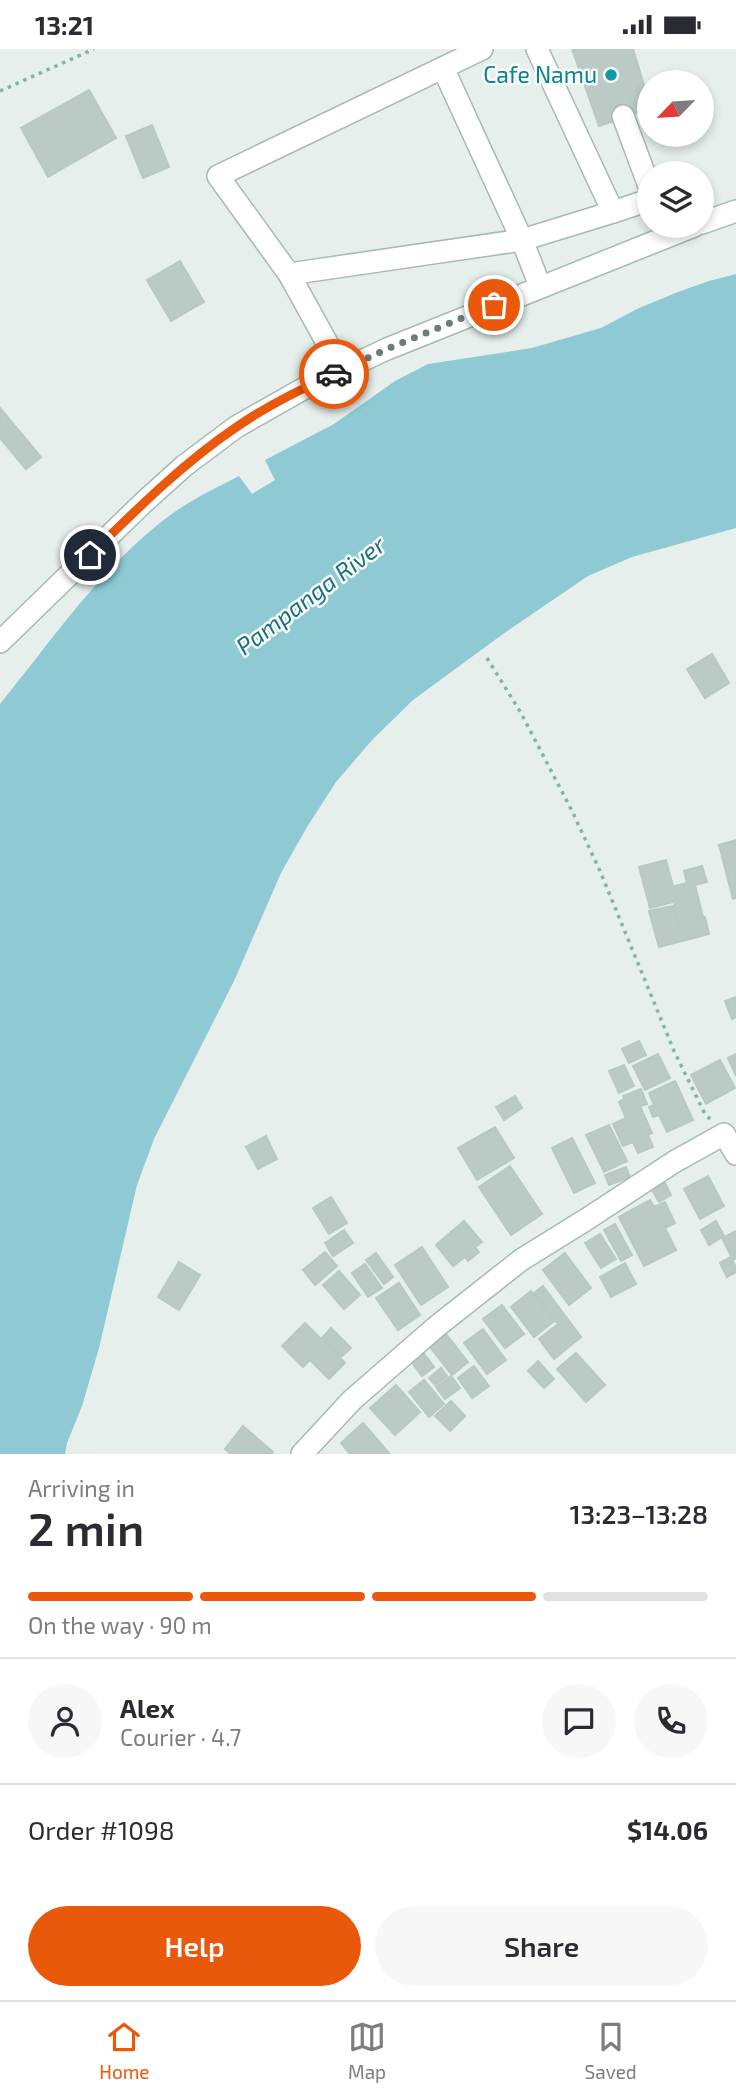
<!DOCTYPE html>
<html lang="en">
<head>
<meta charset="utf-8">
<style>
	:root { --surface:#fff; --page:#f7f7f7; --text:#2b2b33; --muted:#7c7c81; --line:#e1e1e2; --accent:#ea580c }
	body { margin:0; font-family:"Exo 2",sans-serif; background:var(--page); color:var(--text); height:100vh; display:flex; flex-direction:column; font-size:26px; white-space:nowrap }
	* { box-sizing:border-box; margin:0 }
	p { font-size:23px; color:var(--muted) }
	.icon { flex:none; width:38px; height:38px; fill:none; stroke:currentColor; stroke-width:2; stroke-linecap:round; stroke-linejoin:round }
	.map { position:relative; height:1405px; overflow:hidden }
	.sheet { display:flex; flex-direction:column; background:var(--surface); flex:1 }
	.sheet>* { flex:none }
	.needle { width:46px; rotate:245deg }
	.buttons { position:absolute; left:637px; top:21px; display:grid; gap:14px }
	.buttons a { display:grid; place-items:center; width:77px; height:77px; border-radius:50%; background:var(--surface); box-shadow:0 4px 10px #0003; font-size:35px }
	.pin { position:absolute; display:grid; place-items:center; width:60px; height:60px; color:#fff; margin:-30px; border:4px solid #fff; border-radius:50%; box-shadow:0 2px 7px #0007 }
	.courier { position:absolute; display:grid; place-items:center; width:70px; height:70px; margin:-35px; border:5px solid #ea580c; border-radius:50%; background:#fff; color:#222; box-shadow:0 2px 9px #0007 }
	.summary em { font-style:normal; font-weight:600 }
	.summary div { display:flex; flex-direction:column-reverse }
	.summary { display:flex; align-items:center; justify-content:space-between; height:119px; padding:0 28px }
	h1 { font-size:46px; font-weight:600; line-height:52px }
	.bar { display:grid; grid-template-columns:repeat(4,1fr); gap:10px 7px; align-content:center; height:84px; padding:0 28px }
	.bar i { height:9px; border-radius:5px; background:var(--line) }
	.bar .active { background:var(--accent) }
	.bar p { grid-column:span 4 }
	.line { display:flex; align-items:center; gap:18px; padding:0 28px; border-top:2px solid var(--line) }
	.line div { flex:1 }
	.round { display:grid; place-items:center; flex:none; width:74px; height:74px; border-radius:37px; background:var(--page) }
	.cta { display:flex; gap:14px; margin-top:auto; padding:14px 28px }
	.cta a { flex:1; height:80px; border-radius:42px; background:var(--accent); color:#fff; font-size:28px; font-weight:600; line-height:80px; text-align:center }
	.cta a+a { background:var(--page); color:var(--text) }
	.status { display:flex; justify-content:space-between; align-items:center; height:49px; padding:0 35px; background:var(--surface); direction:ltr }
	.status svg { height:19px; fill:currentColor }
	.tab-bar { display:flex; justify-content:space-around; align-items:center; height:98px; border-top:2px solid var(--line); background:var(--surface); font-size:19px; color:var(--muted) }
	.tab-bar a { display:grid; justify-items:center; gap:4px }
	.tab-bar .active { color:var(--accent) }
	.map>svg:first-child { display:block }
</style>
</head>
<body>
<div class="status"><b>13:21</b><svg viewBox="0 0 49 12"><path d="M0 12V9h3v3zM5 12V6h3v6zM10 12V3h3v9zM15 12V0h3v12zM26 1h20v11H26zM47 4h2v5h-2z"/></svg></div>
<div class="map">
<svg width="736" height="1405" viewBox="0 0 736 1405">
	<rect width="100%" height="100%" fill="#e6efeb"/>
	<path fill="#8ec9d4" d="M736,225V479L632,508L588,527L503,585L413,651L373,690L336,733L307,778L281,824L234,932L154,1090L137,1136L99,1299L82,1357L67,1394L65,1405H0V655C53,590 101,518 169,467C190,451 216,439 239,427L252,445L275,431L265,411L334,375L395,332L428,315L532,299L601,279L637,260L678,243L709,232Z"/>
	<g fill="#bbcac4" stroke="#b8c9c2" stroke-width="2">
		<path d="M572,0H633L649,53V60L599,77Z"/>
		<path d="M89,41L116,89L48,128L21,79Z"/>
		<path d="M152,76L169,118L143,129L126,87Z"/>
		<path d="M180,212L204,253L171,272L147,231Z"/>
		<path d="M0,359L41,408L26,420L0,389Z"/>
		<path d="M712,605L729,634L705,649L687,620Z"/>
		<path d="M736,791V849L733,850L719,796Z"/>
		<path d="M666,811L677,852L650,859L639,818Z"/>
		<path d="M702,817L707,833L695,836L703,868L679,874L674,855L679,853L675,837L687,834L684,822Z"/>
		<path d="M673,857L678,875L705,868L709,885L659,898L649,862Z"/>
		<path d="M736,948V968L732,970L725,952Z"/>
		<path d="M639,992L646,1006L629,1014L622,1000Z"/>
		<path d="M658,1005L670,1029L645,1041L633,1017Z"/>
		<path d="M736,1005V1027L728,1009Z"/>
		<path d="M720,1011L735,1039L706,1055L691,1026Z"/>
		<path d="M624,1016L634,1037L619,1044L609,1022Z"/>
		<path d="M675,1032L693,1071L667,1083L659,1066L653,1068L649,1058L654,1056L649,1044Z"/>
		<path d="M641,1040L647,1055L640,1057L652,1084L648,1086L653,1098L638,1104L633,1093L623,1097L613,1075L626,1069L619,1053L624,1050L623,1047Z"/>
		<path d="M515,1047L522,1059L504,1071L496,1058Z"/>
		<path d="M609,1076L627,1112L604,1123L586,1086Z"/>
		<path d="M495,1078L514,1109L477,1131L458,1099Z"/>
		<path d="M266,1087L277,1110L258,1120L246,1098Z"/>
		<path d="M572,1089L595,1134L574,1144L552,1099Z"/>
		<path d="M510,1117L542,1165L511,1186L479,1138Z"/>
		<path d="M626,1118L630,1128L609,1136L605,1126Z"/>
		<path d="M708,1127L724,1157L700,1170L684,1140Z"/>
		<path d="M665,1134L671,1146L659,1153L652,1141Z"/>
		<path d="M331,1148L347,1174L329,1185L313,1159Z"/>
		<path d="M650,1151L654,1158L665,1153L675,1174L665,1179L676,1201L644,1217L619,1168Z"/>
		<path d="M464,1172L482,1193L475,1198L479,1203L468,1212L465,1208L453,1217L436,1196Z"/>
		<path d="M716,1172L724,1187L709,1196L701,1181Z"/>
		<path d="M615,1175L632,1206L621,1212L604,1181Z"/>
		<path d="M344,1181L353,1194L333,1207L325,1194Z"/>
		<path d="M736,1182V1209L733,1211L722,1189Z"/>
		<path d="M600,1185L616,1210L601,1219L585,1194Z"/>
		<path d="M422,1198L448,1238L421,1256L395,1216Z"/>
		<path d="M325,1203L337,1217L315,1236L303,1221Z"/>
		<path d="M376,1204L393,1228L384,1235L366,1211Z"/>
		<path d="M565,1204L591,1239L569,1256L543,1221Z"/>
		<path d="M731,1208L736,1219V1223L727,1228L720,1214Z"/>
		<path d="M179,1213L200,1226L179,1261L158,1248Z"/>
		<path d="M625,1214L636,1235L611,1248L600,1228Z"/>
		<path d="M365,1215L382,1239L368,1248L352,1224Z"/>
		<path d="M339,1222L360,1246L344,1260L323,1236Z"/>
		<path d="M399,1234L420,1266L398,1281L376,1249Z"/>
		<path d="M543,1237L581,1288L554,1310L539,1290L558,1275L534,1244Z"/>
		<path d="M531,1242L554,1272L534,1288L511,1258Z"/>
		<path d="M502,1256L524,1285L505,1299L483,1270Z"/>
		<path d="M305,1274L345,1314L329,1330L310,1311L303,1318L282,1297Z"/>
		<path d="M331,1279L351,1299L341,1308L322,1289Z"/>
		<path d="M483,1280L506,1311L487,1325L464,1294Z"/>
		<path d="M446,1285L468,1313L452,1326L430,1298Z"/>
		<path d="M422,1302L434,1318L422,1327L410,1311Z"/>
		<path d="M576,1304L605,1336L586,1353L557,1320Z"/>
		<path d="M538,1312L554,1330L544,1339L528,1322Z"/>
		<path d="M474,1317L489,1337L472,1349L458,1329Z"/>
		<path d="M441,1319L447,1327L435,1336L429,1329Z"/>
		<path d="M451,1327L460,1339L445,1350L436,1338Z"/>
		<path d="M424,1331L444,1355L429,1368L409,1343Z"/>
		<path d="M396,1336L420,1363L395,1386L370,1359Z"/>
		<path d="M451,1352L465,1367L450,1382L435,1367Z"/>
		<path d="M363,1374L389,1404V1405H350L341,1394Z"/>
		<path d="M243,1377L273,1403L271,1405H231L225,1400Z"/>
	</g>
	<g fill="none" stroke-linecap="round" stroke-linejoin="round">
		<defs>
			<g id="street">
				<path d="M537,0L613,163L522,191L540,237"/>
				<path d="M623,67L649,137"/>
				<path d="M613,163L649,151"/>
				<path d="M289,225L218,127L482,0"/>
				<path d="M342,321L289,225L522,191L443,19"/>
			</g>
			<g id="secondary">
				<path d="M702,174L736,162"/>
				<path d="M0,593L143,454L184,417L236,378L310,336L387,300L694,177"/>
				<path d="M302,1405L352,1351L436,1278L521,1211L587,1170L674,1113L724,1085L736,1105"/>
			</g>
		</defs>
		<use href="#street" stroke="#a8b8b2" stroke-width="24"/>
		<use href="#secondary" stroke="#a4bbb3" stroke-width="24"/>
		<g stroke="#86b3a5" stroke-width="3.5" stroke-dasharray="3.5 5" stroke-linecap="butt">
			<path d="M0,42L94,0"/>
			<path d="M487,609L521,664L572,762L600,822L674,1002L705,1065L710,1070"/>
		</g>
		<use href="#street" stroke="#fff" stroke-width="21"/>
		<use href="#secondary" stroke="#fff" stroke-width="21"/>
	</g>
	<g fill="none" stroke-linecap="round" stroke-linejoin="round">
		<path stroke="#687f78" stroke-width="7" stroke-dasharray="0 12.6" d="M334,325L387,300L494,256"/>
		<path stroke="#ea580c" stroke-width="9" d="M90,506C136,461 182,415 235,379C265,358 301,340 334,325"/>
	</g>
	<circle fill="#0f9aa8" stroke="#f7fbf9" stroke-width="2.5" cx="611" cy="26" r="7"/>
	<g text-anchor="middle" stroke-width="5" stroke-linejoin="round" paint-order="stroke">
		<g font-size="23" fill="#0d838f" stroke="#f7fbf9" text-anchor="end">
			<text x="597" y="34">Cafe Namu</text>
		</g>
		<g font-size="24" font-style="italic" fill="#1c6f80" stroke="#f7fbf9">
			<text transform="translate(311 547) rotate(-37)" y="8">Pampanga River</text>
		</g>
	</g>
</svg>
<div class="buttons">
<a><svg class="needle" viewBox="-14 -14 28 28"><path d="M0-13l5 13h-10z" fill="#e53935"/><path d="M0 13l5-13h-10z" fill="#7c7c81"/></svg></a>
<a><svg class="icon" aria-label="layers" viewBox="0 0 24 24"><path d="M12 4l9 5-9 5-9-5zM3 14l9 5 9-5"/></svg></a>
</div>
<div class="pin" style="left:494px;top:256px;background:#ea580c"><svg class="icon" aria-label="bag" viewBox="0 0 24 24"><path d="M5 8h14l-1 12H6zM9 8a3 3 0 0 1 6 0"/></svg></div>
<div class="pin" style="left:90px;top:506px;background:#1f2937"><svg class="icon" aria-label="home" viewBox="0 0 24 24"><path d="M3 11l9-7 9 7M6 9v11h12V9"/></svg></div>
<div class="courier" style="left:334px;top:325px"><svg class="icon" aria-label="car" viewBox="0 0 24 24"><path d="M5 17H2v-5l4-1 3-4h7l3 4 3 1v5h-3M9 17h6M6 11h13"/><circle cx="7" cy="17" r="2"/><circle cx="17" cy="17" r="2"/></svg></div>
</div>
<section class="sheet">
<div class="summary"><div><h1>2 min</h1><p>Arriving in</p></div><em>13:23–13:28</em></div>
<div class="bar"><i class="active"></i><i class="active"></i><i class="active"></i><i></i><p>On the way · 90 m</p></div>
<div class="line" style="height:126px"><a class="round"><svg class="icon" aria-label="person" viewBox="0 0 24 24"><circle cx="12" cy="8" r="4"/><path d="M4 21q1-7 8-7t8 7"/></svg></a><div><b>Alex</b><p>Courier · 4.7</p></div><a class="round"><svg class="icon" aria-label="chat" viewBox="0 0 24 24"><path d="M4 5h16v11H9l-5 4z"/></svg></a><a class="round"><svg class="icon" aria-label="phone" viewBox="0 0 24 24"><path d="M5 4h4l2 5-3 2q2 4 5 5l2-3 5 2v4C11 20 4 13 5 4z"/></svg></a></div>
<div class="line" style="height:91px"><div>Order #1098</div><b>$14.06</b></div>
<div class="cta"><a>Help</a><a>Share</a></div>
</section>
<nav class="tab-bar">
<a class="active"><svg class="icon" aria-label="home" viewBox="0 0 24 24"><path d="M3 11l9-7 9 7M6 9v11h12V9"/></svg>Home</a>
<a><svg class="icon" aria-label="map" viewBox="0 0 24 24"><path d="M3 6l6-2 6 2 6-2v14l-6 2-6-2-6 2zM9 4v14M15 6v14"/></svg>Map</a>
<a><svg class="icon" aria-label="saved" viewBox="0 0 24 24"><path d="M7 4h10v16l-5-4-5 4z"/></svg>Saved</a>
</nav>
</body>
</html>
